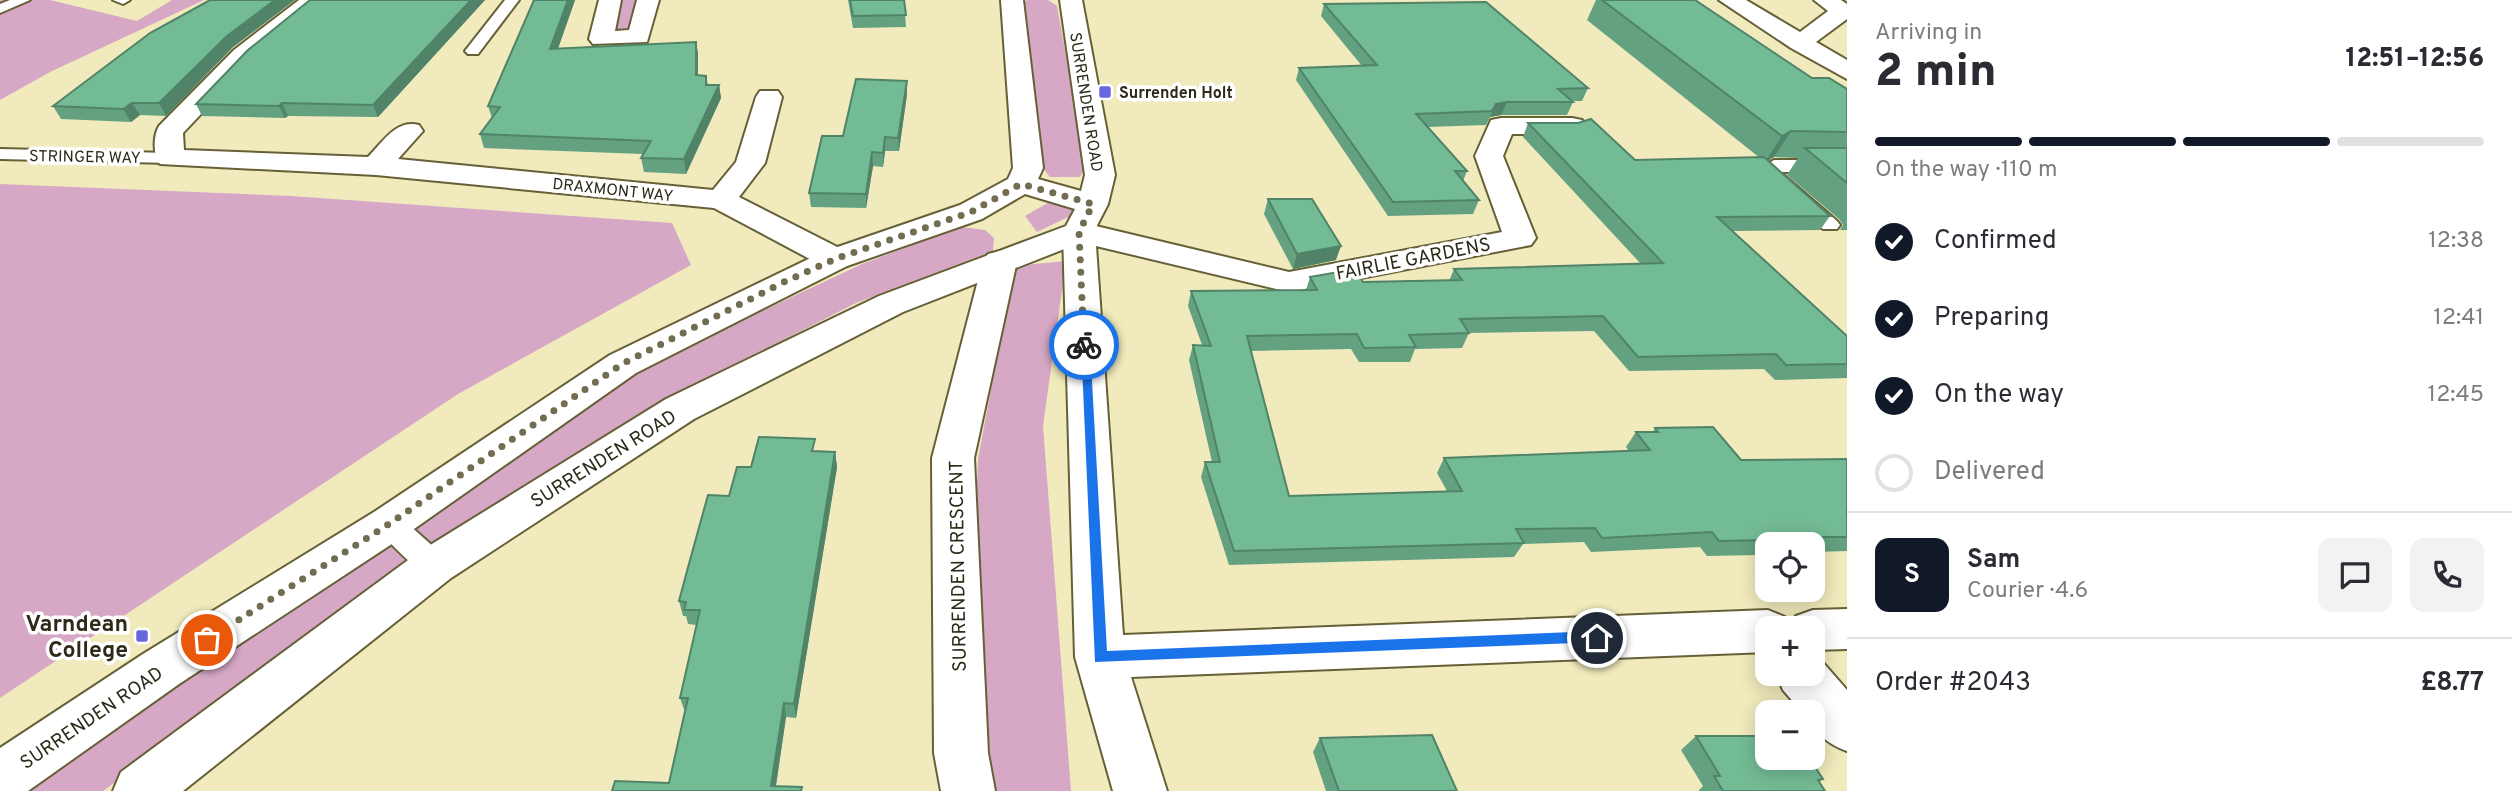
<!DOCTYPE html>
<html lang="en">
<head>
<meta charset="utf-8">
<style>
	:root { --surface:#fff; --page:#f2f2f3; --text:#2b2b33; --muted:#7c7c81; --line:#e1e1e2; --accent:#111827 }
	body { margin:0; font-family:Overpass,sans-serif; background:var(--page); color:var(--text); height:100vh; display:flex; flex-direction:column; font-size:26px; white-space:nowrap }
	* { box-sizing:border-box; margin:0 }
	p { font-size:23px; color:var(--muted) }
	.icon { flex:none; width:38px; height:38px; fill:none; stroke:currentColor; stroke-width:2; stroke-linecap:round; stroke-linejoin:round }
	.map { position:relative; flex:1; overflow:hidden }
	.side { display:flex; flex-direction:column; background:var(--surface); width:665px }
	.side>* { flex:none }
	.fabs { position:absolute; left:1755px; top:532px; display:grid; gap:14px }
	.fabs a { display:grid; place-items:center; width:70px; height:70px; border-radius:14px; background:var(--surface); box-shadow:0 4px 18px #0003; font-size:35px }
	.pin { position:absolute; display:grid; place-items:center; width:60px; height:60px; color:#fff; margin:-30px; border:4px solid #fff; border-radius:50%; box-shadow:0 2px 7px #0007 }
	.courier { position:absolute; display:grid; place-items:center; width:70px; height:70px; margin:-35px; border:5px solid #1a73e8; border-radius:50%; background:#fff; color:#222; box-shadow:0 2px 9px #0007 }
	.headline em { font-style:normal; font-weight:800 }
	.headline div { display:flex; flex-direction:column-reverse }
	.headline { display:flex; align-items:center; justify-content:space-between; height:119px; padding:0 28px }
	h1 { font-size:46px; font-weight:800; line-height:52px }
	.bar { display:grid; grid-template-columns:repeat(4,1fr); gap:10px 7px; align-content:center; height:84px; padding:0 28px }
	.bar i { height:9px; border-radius:5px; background:var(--line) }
	.bar .active { background:var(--accent) }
	.bar p { grid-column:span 4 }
	.line { display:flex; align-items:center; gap:18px; padding:0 28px; border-top:2px solid var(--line) }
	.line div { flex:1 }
	.round { display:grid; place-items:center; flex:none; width:74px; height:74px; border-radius:14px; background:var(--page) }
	ol { padding:0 28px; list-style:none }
	li { display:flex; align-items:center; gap:21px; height:77px }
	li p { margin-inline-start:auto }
	li .icon { padding:7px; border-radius:50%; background:var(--accent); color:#fff; stroke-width:4 }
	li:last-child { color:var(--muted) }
	li i { width:38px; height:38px; border:4px solid var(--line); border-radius:50% }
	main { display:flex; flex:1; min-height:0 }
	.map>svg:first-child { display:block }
</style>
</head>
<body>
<main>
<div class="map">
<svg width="1847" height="791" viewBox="0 0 1847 791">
	<rect width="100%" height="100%" fill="#f1eabc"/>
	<g fill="#d6a8c6">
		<path d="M0,0H50L137,21L172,0H204L50,72L0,100Z"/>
		<path d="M610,0H648L639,37L601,39Z"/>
		<path d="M1028,0H1048L1057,6L1086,166L1080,177H1050L1042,167L1021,2Z"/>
		<path d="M0,184L291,196L672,223L691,265L458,394L0,698Z"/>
		<path d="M1051,201L1085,209L1037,232L1025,216Z"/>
		<path d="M961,227L985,230L994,238L993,251L856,303L677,394L260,677L103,791H5L643,367L862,264Z"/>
		<path d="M1066,261L1043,426L1071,791H975L967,752L978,459L1014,266Z"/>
	</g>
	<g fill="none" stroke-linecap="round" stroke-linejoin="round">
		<defs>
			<g id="service">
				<path d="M10,0H30L0,13V4Z"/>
				<path d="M113,0H130L123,4Z"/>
				<path d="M505,0H519L478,54H468L465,51Z"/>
				<path d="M0,149L170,153L179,158L170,163L0,159Z"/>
				<path d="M1774,160H1847V172H1780L1837,221L1840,225L1837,229H1823L1760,174L1758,170Z"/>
				<path d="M389,513L399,516L445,557L449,565L445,573C421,581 396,547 379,532L375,524L379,516Z"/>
			</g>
			<g id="minor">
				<path d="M299,0H324L252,60L183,133L184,150L368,157C383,142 396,119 419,125L423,131L398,159L713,190L736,162L756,97L760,91H778L782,97L765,163L739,197L847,252L851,259L847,266L835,269L823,266L714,208L376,175L160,164C153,155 153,136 159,126L234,50Z"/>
				<path d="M599,0H621L615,31L629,30L637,0H659L647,42L593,44L589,39Z"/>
				<path d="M1719,0H1746L1800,32L1828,11L1814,0H1841L1847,4V19L1816,42L1847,60V79L1791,48Z"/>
				<path d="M1501,118H1572L1582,120L1586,126L1582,132L1572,134H1512L1503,156L1536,238L1531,245L1289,292L1096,246L1123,635L1768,610L1785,617L1790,627L1796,616L1813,610L1847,609V649L1813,650V628H1768V652L1131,677L1167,791H1113L1075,657L1063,232L1068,225L1079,222L1289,272L1502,232L1475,156L1491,120Z"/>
				<path d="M1000,251L1012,254L1017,261L974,458L988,753L995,791H941L934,753L932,458L983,261L988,254Z"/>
				<path d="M1813,656L1819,658L1847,690V751C1828,744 1813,734 1813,712H1802L1783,690L1776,674H1813Z"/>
			</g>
			<path id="tertiary" d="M1001,0H1023L1043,168L1038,179L1081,191L1085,175L1060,0H1082L1115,175L1108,204L1090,239L903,312L694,419L451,578L183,791H113L121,772L419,552L666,399L879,296L1066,226L1075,209L1025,194L982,219L847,266L636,373L404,536L179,684L28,791H0V748L143,654L374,512L610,355L823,252L960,205L1008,179L1013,168Z"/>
		</defs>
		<use href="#service" stroke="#676037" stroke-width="4"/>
		<use href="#minor" stroke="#676037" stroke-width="4"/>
		<use href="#tertiary" stroke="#676037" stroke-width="4"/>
		<use href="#service" fill="#fff" fill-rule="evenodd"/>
		<use href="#minor" fill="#fff" fill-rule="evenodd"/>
		<use href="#tertiary" fill="#fff" fill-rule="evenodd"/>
	</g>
	<g fill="#63a180">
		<path d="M310,0H485L378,117L288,116L285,118L202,116L196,104Z"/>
		<path d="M534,0H575L558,49L696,42L698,54V75L706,76L708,85H719L721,98L686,174L644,172L641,158L643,154L484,148L480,134L492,118L488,106Z"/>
		<path d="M848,0H904L906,27L853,28Z"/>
		<path d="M1596,0H1695L1812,78L1847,89V230H1840L1843,225L1839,219L1787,175L1798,158L1774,157L1768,161L1830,216L1820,230L1732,231L1847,336V378L1775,380L1764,369L1629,371L1594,331L1469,333L1462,348L1415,349L1410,362H1359L1351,349L1251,351L1289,496L1447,491L1437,473L1444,458L1629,451L1626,447L1636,432H1653L1655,428L1741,460L1847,459V551L1813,552V544H1768V552H1760L1757,555L1707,556L1700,547L1591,552L1584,542L1523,544L1514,557L1229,565L1201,477L1205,462H1212L1189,360L1193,345H1202L1188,306L1191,291L1306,290L1310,277L1363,282L1449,281L1454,269L1641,264L1523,137L1528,123L1635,160L1760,158L1587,20Z"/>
		<path d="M1324,4L1588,88L1582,101H1572L1573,102L1567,115H1501L1490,117L1486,125L1427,127L1467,171L1463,181L1479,200L1473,214L1388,216L1296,80L1299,68L1362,66L1321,16Z"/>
		<path d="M232,48L166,116L140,115L131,122L61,119L53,106Z"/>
		<path d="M907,94L899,151H885L883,167L873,166L866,208L811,207L809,193L843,136Z"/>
		<path d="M1268,199L1336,260L1293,269L1264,214Z"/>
		<path d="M816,451L835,452L837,467L796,718L786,717L776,786L802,787V791H612L669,783L685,712L680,698L697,625L688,624L686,616H683L679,601L729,496L751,467Z"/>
		<path d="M1696,736L1823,779L1819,782L1825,791H1699V790L1703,786L1681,750Z"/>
		<path d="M1320,738L1457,791H1326L1313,752Z"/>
	</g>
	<g fill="#508368">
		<path d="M275,0H295L232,48L166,116L159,103L227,36Z"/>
		<path d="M471,0H485L378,117L373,105Z"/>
		<path d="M568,0H575L553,62L550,49Z"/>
		<path d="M696,42L698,54V89L696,75Z"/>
		<path d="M907,81V94L899,151L898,138Z"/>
		<path d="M719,85L721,98L686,174L684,159Z"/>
		<path d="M1507,102L1501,115L1490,117L1486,125L1496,104Z"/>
		<path d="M132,103L140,115L131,122L123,109Z"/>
		<path d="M282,103L288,116L285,118L279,106Z"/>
		<path d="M1791,131L1774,157L1765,162L1782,136Z"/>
		<path d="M885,137V151L883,167V153Z"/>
		<path d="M872,152L873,166L866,208V194Z"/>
		<path d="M1341,246L1336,260L1293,269L1297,254Z"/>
		<path d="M835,452L837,467L796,718L794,704Z"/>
		<path d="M784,703L786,717L775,791L771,786Z"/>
	</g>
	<g fill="#73bb95" stroke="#508368" stroke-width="2">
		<path d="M210,0H275L227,36L159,103H132L123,109L53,106L150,33Z"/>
		<path d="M310,0H471L373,105L282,103L279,106L196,104L248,50Z"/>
		<path d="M534,0H568L550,49L696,42V75L706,76V85H719L684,159L641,158L651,141L480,134L500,107L488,106Z"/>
		<path d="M850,0H904L906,15L853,16Z"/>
		<path d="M1602,0H1695L1812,78H1829L1847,89V132L1791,131L1782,136Z"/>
		<path d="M1486,2L1588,88L1558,89L1573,102H1507L1496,104L1492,111L1416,114L1467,171H1455L1479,200L1393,202L1299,68L1377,65L1324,4Z"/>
		<path d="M856,79L907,81L898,138L885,137L883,153L872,152L866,194L809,193L822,136H843Z"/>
		<path d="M1591,119L1635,160L1764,157L1830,216L1717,217L1847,336V364L1786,365L1776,354L1638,357L1603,316L1460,319L1469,333L1409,335L1416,347L1364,348L1357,334L1247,336L1289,496L1462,491L1444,458L1650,450L1636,432H1658L1655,428L1713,427L1741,460L1847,459V537H1768L1770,540L1719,541L1712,532L1602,538L1595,528L1516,529L1524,543L1234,551L1205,462H1220L1193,345L1211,346L1191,291L1317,290L1310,277L1355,269L1363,282L1462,280L1454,269L1663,263L1528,123H1578Z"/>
		<path d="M1805,148H1847V183Z"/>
		<path d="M1268,199H1312L1341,246L1297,254Z"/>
		<path d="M759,437L815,439L812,451L835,452L794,704L784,703L771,786L802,787L801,791H612L615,781L669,783L688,698H680L700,610H684L686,602L679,601L690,560L708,495L729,496L737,467H751Z"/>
		<path d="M1432,735L1457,791H1339L1320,738Z"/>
		<path d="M1696,736H1768V758H1809L1823,779L1818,780L1825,791H1723L1714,776H1720Z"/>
	</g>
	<path fill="#1a73e8" d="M1081,342L1090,345L1107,651L1597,631L1602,633V642L1095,662Z"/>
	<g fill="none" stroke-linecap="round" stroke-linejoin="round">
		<path stroke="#726d51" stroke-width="7" stroke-dasharray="0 12.6" d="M207,640L389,524L622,364L784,282L835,259L971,212L1021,184L1093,204L1079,232L1084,345"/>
	</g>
	<g fill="#6866df" stroke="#fff" stroke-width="2.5">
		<rect x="1098" y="85" width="14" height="14" rx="3.5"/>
		<rect x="135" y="629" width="14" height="14" rx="3.5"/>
	</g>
	<g text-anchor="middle" stroke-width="7" stroke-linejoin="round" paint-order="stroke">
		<g font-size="16" font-weight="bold" fill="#2d2a18" stroke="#fff" text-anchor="start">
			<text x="1119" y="98">Surrenden Holt</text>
		</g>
		<g font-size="16" fill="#2d2a18" stroke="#fff">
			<text transform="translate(1087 102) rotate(81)" y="6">SURRENDEN ROAD</text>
			<text transform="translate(85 156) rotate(1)" y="6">STRINGER WAY</text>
			<text transform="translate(613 189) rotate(6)" y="6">DRAXMONT WAY</text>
		</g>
		<g font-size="19" fill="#2d2a18" stroke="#fff">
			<text transform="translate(1413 258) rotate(-11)" y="7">FAIRLIE GARDENS</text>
			<text transform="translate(603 458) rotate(-32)" y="7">SURRENDEN ROAD</text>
			<text transform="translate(957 566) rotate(-91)" y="7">SURRENDEN CRESCENT</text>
			<text transform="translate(91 717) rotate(-34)" y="7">SURRENDEN ROAD</text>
		</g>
		<g font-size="23" font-weight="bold" fill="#2d2a18" stroke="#fff" text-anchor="end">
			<text x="128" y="631">Varndean<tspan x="128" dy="26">College</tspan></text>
		</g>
	</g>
</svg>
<div class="fabs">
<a><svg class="icon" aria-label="locate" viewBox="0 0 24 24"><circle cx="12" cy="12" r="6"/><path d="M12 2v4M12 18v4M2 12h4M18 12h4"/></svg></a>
<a>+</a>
<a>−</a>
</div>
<div class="pin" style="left:207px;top:640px;background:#ea580c"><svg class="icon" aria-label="bag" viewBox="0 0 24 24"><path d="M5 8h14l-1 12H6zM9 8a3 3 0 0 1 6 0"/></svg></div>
<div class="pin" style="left:1597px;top:638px;background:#1f2937"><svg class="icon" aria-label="home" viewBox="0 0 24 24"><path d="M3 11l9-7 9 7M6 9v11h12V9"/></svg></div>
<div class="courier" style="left:1084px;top:345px"><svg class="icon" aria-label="bike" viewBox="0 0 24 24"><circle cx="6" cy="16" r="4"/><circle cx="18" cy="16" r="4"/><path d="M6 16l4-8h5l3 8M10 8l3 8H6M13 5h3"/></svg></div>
</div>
<section class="side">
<div class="headline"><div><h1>2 min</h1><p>Arriving in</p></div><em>12:51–12:56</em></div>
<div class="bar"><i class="active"></i><i class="active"></i><i class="active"></i><i></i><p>On the way · 110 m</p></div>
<ol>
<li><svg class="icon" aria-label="check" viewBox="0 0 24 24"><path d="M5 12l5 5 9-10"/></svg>Confirmed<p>12:38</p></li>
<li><svg class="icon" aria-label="check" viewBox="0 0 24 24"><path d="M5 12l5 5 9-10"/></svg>Preparing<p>12:41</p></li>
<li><svg class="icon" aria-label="check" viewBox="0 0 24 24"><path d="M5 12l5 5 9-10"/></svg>On the way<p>12:45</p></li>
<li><i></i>Delivered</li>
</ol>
<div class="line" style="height:126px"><b class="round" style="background:var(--accent);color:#fff">S</b><div><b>Sam</b><p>Courier · 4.6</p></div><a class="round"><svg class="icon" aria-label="chat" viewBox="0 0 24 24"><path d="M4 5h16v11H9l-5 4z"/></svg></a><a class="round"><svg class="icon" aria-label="phone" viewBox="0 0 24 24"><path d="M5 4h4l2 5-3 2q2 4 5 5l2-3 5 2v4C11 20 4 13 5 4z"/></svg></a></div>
<div class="line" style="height:91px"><div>Order #2043</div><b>£8.77</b></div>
</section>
</main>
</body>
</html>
